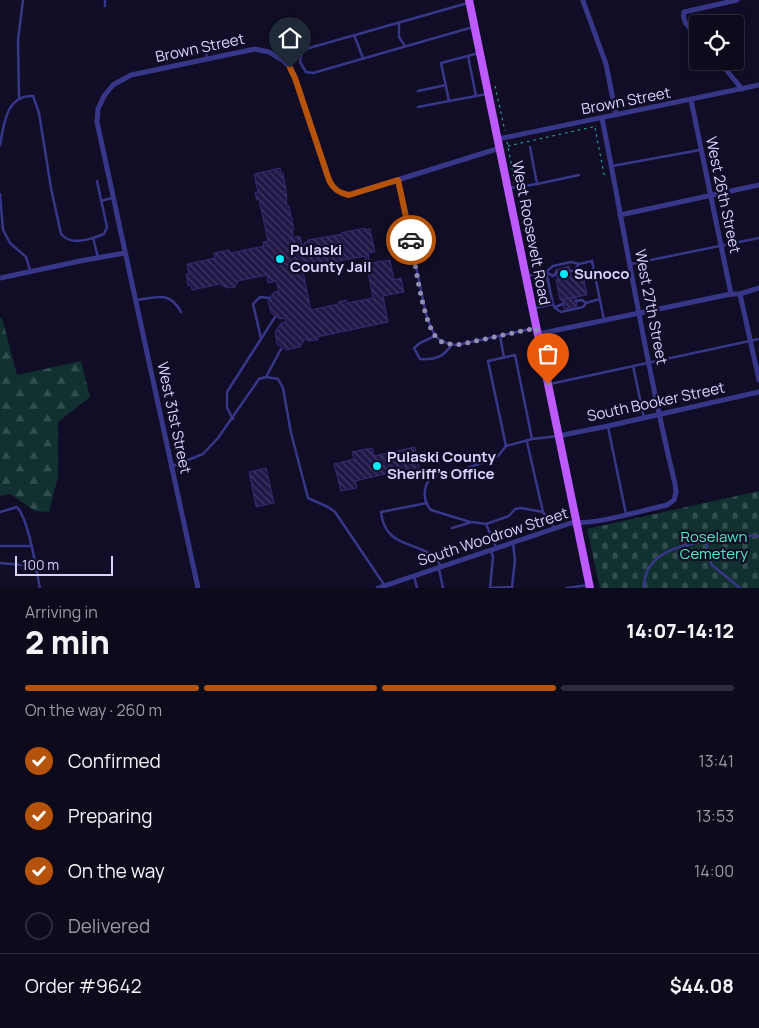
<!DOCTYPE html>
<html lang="en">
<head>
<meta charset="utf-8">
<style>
	:root { --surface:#0d0a1c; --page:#161325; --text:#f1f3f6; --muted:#9a9aa3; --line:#2d2b3b; --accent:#b45309 }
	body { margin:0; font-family:Manrope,sans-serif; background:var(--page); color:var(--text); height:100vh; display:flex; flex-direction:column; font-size:19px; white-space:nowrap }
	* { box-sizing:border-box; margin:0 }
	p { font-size:16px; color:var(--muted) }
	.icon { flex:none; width:28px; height:28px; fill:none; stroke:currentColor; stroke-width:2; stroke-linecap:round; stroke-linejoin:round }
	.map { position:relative; height:588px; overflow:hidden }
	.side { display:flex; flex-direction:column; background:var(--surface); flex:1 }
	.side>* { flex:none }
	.controls { position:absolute; left:689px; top:15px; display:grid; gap:10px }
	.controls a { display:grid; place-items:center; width:55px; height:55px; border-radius:5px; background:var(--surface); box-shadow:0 2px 12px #0003,0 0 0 1px var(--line); font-size:25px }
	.scale { position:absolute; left:15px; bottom:12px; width:98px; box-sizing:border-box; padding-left:5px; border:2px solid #d7d3ff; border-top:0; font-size:14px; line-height:18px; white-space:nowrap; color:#d7d3ff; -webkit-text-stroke:4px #110d26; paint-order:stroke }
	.pin { position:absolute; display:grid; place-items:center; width:42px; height:42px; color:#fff; margin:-51px -21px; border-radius:50% 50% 50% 0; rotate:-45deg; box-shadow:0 0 5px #0007 }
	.pin .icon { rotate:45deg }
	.courier { position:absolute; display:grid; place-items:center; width:50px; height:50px; margin:-25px; border:4px solid #b45309; border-radius:50%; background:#fff; color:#222; box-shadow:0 1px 6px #0007 }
	.overview em { font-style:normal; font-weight:800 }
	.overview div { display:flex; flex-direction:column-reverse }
	.overview { display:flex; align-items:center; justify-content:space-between; height:85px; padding:0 25px }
	h1 { font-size:32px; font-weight:800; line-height:38px }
	.bar { display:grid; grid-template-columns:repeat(4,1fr); gap:8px 5px; align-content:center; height:60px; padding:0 25px }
	.bar i { height:6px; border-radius:4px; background:var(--line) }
	.bar .on { background:var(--accent) }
	.bar p { grid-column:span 4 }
	.line { display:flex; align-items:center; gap:12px; padding:0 25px; border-top:1px solid var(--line) }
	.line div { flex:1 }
	ol { padding:0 25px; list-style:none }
	li { display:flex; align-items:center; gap:15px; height:55px }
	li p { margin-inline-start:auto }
	li .icon { padding:5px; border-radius:50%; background:var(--accent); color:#fff; stroke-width:4 }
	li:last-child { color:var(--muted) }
	li i { width:28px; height:28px; border:2px solid var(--line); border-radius:50% }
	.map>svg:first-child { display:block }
</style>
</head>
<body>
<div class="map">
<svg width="759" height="588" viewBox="0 0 759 588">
	<defs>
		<pattern id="forest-firs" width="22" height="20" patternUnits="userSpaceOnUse" patternTransform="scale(1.25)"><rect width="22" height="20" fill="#10312f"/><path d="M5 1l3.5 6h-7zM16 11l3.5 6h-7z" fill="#324e4e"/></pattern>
		<pattern id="cemetery-stones" width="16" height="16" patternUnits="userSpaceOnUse" patternTransform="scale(1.25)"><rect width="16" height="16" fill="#10312f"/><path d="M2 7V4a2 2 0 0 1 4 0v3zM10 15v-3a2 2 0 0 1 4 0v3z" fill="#324e4e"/></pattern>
		<pattern id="building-back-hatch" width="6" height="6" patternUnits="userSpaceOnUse" patternTransform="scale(1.25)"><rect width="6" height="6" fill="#211848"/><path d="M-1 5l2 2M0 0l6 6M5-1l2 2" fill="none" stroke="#403963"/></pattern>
	</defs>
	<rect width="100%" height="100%" fill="#110d26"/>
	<path fill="url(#forest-firs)" d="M0,318H2L17,375L81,361L90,397L58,422V477L49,512L35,511L10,494L0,496Z"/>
	<path fill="url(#cemetery-stones)" d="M759,491V588H600L587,529Z"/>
	<g fill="url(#building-back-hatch)" stroke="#362976" fill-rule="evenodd">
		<path d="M280,168L281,173H283L287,197H286L287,206H289L294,230H292L293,235L291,238L300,236L302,246H304V243L308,241V240L342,234L341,233L365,228V230L370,229L375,252L368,253L370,263L390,260L394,280L401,278L404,292L383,296L388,322L317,337L318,340L308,341L307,339H305L300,347L286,350L277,344L275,332L281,323L286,322L285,318L280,319L271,313L268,301L274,292L279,291L276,281L268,283L267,275L238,281L235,287L227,288L220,284L192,290L191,285L188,286L186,274H189L187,264L215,258L214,253L229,250L230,253L264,246L263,242L268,241L259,199L257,200L255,193L258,192L254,174ZM365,256L373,298L347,303L346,300L338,302L339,304L311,310L303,272L307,271V268L330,263V265L339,263L338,261Z"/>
		<path d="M569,266L572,278L558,281L555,270Z"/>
		<path d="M583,275L587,295L560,300L556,280Z"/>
		<path d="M576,297L577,306L564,309L562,300Z"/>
		<path d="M415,447L421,477L410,480L407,469L355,481L357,488L341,491L334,464L354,459L352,452L372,448L374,456Z"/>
		<path d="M266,468L274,503L256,507L249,472Z"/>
	</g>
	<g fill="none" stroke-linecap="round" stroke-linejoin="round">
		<g stroke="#27beb2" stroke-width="1" stroke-dasharray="2.5 4" stroke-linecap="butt">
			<path d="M495,86L505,131"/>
			<path d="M595,128L605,179"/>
			<path d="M507,142L515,183"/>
			<path d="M508,146L597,126"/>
		</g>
		<g stroke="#373688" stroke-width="2.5">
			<path d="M105,0V6"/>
			<path d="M468,3L309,48L302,53L300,62L306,72L313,73L473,27"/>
			<path d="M399,23V37L405,46"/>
			<path d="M354,35L363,58"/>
			<path d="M204,41L207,58"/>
			<path d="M468,56L476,96"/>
			<path d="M418,91L446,85"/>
			<path d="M19,98L18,40L23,0"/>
			<path d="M449,101L487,94"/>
			<path d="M418,107L449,101L441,63L479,53"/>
			<path d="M0,145C4,124 6,95 33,96L39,113L51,188L61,234C70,244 81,241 93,238"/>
			<path d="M530,147L537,184"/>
			<path d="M612,166L700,150"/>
			<path d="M398,180L426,314C433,334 435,343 457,345L535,328"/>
			<path d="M97,181L107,227L104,234L93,238L98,257"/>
			<path d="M510,188L537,184L579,175"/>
			<path d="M0,194L3,230L10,243L26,257L30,270"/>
			<path d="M101,201L112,198"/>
			<path d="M631,264L759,238"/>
			<path d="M570,271H574L579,264"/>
			<path d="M527,276L546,272L553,276L556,273"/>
			<path d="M600,299L586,303L583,307L561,312L555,308L553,304L546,272L553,266L571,262L579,264L592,261L604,320"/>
			<path d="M137,300C157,297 170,291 181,312"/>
			<path d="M576,301L582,300L586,303"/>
			<path d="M555,307L563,304"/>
			<path d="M535,308L553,304"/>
			<path d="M435,336L420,343L414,348L420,359C435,360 444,357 452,344"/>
			<path d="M500,336L504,358"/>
			<path d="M261,338L253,304L260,297L270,298"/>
			<path d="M281,349L266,377L278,379L283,388L291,433L308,498L328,507L335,512L385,586"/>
			<path d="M515,355L532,439L506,446L488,361Z"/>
			<path d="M633,366L644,418"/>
			<path d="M550,384L759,339"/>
			<path d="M233,419L227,408V392L275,317"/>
			<path d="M608,427L626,514"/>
			<path d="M532,439L558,436"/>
			<path d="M527,442L543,512L554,527"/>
			<path d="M173,466L203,454L218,438L259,379L266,377"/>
			<path d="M453,473L493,459L499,455L506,446"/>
			<path d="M436,476C422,480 422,501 431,510L470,522"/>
			<path d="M427,503L381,512C385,553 426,538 441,566"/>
			<path d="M0,512L17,507C29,520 36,569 40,588"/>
			<path d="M486,524L496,547"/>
			<path d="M452,528L472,522L486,524L509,516L515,509L521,508L543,512"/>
			<path d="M706,541L709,558L712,565L740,588"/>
			<path d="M0,546H30"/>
			<path d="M0,563L34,566"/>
			<path d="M439,569L443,588"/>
			<path d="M414,576L417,588"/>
			<path d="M490,588L512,587L515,560L513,543"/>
			<path d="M490,588L493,557L491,550"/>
			<path d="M567,588L588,585"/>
			<path d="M644,588C643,551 685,544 713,540C728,538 743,535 759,536"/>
		</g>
		<g stroke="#373688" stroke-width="5">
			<path d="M583,1L606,64L616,115"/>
			<path d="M698,36C691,29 681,22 684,12L737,0"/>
			<path d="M719,61L742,89"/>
			<path d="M691,100L731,294"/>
			<path d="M498,139L759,85"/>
			<path d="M620,215L759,185"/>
			<path d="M0,278L85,260L125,253"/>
			<path d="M740,294L759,380"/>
			<path d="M538,334L731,294H740L759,288"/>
			<path d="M558,436L608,426L759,392"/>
			<path d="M198,588L97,122L98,109L104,96L113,85L131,75L255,49L269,52L281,59L291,68L295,78L330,183L337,191L349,195L500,148"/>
			<path d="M378,588L571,523C603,523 636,512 667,505L674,500L676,492L675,484C646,363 626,240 602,118"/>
		</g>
		<path stroke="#bd5aff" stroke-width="8" d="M469,0L590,588"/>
	</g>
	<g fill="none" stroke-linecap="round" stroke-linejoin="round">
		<path stroke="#928eb3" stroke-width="5" stroke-dasharray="0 9" d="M411,240C415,261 423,328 439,340C444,344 450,344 457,345L536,328L548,384"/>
		<path stroke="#b45309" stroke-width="6" d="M290,68L295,78L329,180C333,189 339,193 349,195L398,180L411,240"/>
	</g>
	<g fill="#00eafe" stroke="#110d26" stroke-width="2">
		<circle cx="280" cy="259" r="5"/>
		<circle cx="564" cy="274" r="5"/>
		<circle cx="377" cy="466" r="5"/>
	</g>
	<g text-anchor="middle" stroke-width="4.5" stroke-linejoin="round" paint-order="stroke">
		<g font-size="15" fill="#d7d3ff" stroke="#110d26">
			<text transform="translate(200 48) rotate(-12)" y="5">Brown Street</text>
			<text transform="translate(626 101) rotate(-11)" y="5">Brown Street</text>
			<text transform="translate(723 195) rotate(78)" y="5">West 26th Street</text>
			<text transform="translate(531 233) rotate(79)" y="5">West Roosevelt Road</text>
			<text transform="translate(651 307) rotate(79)" y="5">West 27th Street</text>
			<text transform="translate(656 402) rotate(-12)" y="5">South Booker Street</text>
			<text transform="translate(174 418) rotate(78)" y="5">West 31st Street</text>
			<text transform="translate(493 537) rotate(-18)" y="5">South Woodrow Street</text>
		</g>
		<g font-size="15" font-weight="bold" fill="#d7d3ff" stroke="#110d26" text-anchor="start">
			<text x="290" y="255">Pulaski<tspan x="290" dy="17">County Jail</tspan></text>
			<text x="574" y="279">Sunoco</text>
			<text x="387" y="462">Pulaski County<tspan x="387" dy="17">Sheriff's Office</tspan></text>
		</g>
		<g font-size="15" fill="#57e7c0" stroke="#110d26">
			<text x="714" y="542">Roselawn<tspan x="714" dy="17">Cemetery</tspan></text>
		</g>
	</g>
</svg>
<div class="controls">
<a><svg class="icon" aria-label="locate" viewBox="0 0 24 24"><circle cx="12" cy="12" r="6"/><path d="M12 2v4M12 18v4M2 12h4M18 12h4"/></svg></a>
</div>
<div class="scale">100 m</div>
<div class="pin" style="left:548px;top:384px;background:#ea580c"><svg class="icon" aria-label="bag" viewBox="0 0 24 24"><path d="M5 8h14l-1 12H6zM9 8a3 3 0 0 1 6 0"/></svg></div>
<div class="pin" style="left:290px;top:68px;background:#1f2937"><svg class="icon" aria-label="home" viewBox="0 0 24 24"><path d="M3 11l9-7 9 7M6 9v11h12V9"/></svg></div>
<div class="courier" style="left:411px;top:240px"><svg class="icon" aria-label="car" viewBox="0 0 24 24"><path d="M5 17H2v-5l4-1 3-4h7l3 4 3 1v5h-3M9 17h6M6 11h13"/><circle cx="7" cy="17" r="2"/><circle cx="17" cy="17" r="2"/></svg></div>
</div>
<section class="side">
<div class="overview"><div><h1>2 min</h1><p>Arriving in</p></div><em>14:07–14:12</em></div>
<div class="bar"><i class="on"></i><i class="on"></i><i class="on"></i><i></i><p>On the way · 260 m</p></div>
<ol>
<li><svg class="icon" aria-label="check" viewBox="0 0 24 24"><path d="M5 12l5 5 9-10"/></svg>Confirmed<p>13:41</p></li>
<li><svg class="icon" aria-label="check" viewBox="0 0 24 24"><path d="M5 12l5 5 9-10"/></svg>Preparing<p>13:53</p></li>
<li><svg class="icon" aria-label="check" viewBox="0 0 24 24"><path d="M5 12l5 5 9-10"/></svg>On the way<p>14:00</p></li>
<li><i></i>Delivered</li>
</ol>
<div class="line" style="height:65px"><div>Order #9642</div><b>$44.08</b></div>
</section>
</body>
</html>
